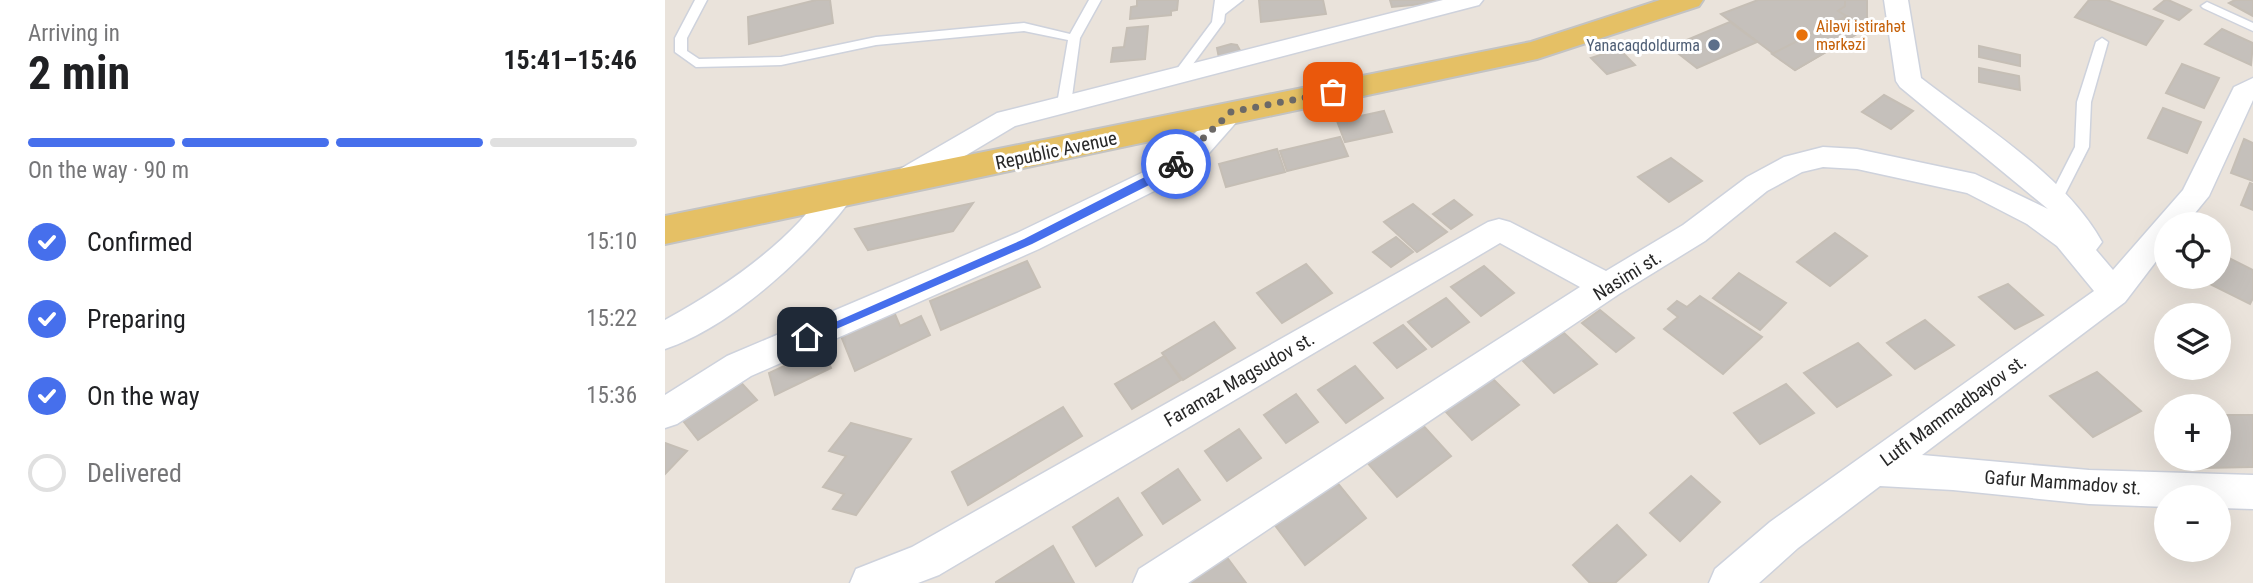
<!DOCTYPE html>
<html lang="en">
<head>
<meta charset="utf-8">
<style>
	:root { --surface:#fff; --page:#f2f2f2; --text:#202124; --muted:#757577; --line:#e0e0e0; --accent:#466fec }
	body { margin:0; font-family:"Roboto Condensed",sans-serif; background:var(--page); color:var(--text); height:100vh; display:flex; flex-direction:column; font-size:26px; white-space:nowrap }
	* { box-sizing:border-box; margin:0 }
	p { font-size:23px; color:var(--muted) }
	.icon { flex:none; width:38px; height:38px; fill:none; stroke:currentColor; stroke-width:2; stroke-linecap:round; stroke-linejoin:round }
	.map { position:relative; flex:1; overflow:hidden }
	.sheet { display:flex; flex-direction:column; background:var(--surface); width:665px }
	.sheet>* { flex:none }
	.fabs { position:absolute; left:1489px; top:212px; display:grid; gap:14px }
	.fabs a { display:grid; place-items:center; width:77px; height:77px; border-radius:50%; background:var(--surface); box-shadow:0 7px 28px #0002; font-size:35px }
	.pin { position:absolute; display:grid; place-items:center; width:60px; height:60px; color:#fff; margin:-30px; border-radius:14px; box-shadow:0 4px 10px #0006 }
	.courier { position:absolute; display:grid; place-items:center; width:70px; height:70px; margin:-35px; border:5px solid #466fec; border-radius:50%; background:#fff; color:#222; box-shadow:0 2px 9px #0007 }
	.headline em { font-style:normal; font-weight:700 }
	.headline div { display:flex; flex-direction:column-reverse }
	.headline { display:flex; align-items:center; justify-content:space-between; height:119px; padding:0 28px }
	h1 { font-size:46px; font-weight:700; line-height:52px }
	.bar { display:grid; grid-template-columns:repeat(4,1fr); gap:10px 7px; align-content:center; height:84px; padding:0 28px }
	.bar i { height:9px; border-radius:5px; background:var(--line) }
	.bar .current { background:var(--accent) }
	.bar p { grid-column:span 4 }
	ol { padding:0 28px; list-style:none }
	li { display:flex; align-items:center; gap:21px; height:77px }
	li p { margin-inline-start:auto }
	li .icon { padding:7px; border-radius:50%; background:var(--accent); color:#fff; stroke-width:4 }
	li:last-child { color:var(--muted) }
	li i { width:38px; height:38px; border:4px solid var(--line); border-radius:50% }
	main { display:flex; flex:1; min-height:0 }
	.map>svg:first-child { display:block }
</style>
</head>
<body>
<main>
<section class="sheet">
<div class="headline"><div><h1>2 min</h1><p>Arriving in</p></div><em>15:41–15:46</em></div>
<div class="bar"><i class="current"></i><i class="current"></i><i class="current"></i><i></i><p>On the way · 90 m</p></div>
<ol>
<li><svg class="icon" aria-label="check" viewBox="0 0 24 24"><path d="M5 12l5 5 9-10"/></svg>Confirmed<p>15:10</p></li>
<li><svg class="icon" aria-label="check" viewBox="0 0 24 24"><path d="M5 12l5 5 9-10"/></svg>Preparing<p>15:22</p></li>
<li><svg class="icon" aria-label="check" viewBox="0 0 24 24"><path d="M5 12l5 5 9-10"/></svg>On the way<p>15:36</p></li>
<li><i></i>Delivered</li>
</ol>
</section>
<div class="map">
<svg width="1588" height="583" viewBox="0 0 1588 583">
	<rect width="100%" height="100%" fill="#eae3db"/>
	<g fill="#c5c0bb" stroke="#c5beb5" stroke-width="2">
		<path d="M151,0H165L168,23L84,44L83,17Z"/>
		<path d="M472,0H513L512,10L506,11V15L465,19L466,7L472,6Z"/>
		<path d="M594,0H658L661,14L596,22Z"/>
		<path d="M725,0H777V2L727,7Z"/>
		<path d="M1093,0H1202V28L1130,70L1056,14Z"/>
		<path d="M1180,0H1202V28L1173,11L1180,6Z"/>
		<path d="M1424,0H1442L1498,21L1481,45L1410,17Z"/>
		<path d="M1500,0H1503L1526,10L1514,20L1489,9Z"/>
		<path d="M1570,0H1588V16L1564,3Z"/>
		<path d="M1182,16L1202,28L1130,70L1107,54Z"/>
		<path d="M1065,22L1092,42L1032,68L1005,47Z"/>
		<path d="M483,26L480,59L446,62L448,48L459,47L462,28Z"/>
		<path d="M1557,29L1588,43L1586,65L1540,44Z"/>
		<path d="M566,44L572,45L576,52L554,58L552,48Z"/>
		<path d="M1314,46L1355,55V66L1314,57Z"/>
		<path d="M954,49L970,65L942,74L926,58Z"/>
		<path d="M1517,64L1554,78L1539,108L1501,93Z"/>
		<path d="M1314,68L1354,76L1355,90L1314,82Z"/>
		<path d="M1219,95L1248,111L1226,129L1197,112Z"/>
		<path d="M1498,108L1536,122L1522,153L1483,138Z"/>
		<path d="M719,111L727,132L680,142L672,121Z"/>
		<path d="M675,137L683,156L622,171L615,151Z"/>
		<path d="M1579,139L1588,143V181L1566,173Z"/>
		<path d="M612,149L620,172L561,187L554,164Z"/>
		<path d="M1006,158L1037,181L1004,202L973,177Z"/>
		<path d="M1585,183L1588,184V210L1576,205Z"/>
		<path d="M789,200L807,215L786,229L768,214Z"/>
		<path d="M308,203L288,231L203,250L190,229Z"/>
		<path d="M748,204L782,232L752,252L719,222Z"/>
		<path d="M1170,233L1202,256L1165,286L1132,262Z"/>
		<path d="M731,237L748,252L726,267L708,252Z"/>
		<path d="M1554,253L1588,270V298L1585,304L1529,276H1554Z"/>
		<path d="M362,261L375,287L276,330L265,301Z"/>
		<path d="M641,264L667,293L617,323L592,293Z"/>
		<path d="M819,266L849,293L816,316L786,287Z"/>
		<path d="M1074,273L1121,303L1095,330L1048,298Z"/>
		<path d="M1343,284L1378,315L1350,329L1314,297Z"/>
		<path d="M1035,296L1097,337L1058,374L999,329L1013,317L1003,309L1012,301L1022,307Z"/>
		<path d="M781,298L804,322L767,347L743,322Z"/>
		<path d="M935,310L969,338L951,352L917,323Z"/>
		<path d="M229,312L235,326L256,316L265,335L190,371L176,336Z"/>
		<path d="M1260,320L1289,345L1250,369L1222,343Z"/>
		<path d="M549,322L570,348L518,380L497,353Z"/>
		<path d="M738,325L761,349L732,368L709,343Z"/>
		<path d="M899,333L932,364L889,393L857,360Z"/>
		<path d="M1193,343L1226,375L1172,407L1139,373Z"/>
		<path d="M158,348L166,368L110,395L104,373Z"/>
		<path d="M499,356L516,380L467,409L450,384Z"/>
		<path d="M690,366L718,398L681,423L653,390Z"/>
		<path d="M1432,372L1476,411L1428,437L1385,396Z"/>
		<path d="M70,376L92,400L33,440L12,413Z"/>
		<path d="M827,378L854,405L807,440L780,411Z"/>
		<path d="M1121,384L1149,413L1095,444L1069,413Z"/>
		<path d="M631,394L653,422L621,443L599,415Z"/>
		<path d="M398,407L417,436L303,505L287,472Z"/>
		<path d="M1554,415H1588V467L1537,468L1532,458H1554Z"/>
		<path d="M754,421L786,456L732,497L700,460Z"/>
		<path d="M186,423L246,439L191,515L168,509L179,494L158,487L181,456L164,451Z"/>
		<path d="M574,429L596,458L562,481L540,451Z"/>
		<path d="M0,443L22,451L0,474Z"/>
		<path d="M513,469L535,500L498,524L477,493Z"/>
		<path d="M1026,476L1055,502L1015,541L985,513Z"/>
		<path d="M670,480L701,518L640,565L609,524Z"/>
		<path d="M453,498L477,535L431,566L408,527Z"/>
		<path d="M952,525L981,555L950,583H925L908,565Z"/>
		<path d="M388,546L409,583H331V582Z"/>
		<path d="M558,552L581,583H518Z"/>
	</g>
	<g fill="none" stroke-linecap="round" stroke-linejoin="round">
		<defs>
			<g id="service">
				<path d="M30,0H42L22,38V51L34,59L116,57L211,37L359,23L405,34L424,0H436L415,38L406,104L399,108L392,104L403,40L359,31L211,45L116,65L31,67L10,52V38Z"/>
				<path d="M550,0H578L560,14L559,22L517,79H509V73L547,22Z"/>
				<path d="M1542,2L1588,23V31L1538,8L1536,6Z"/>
				<path d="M1437,38L1443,42L1426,102L1424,147L1396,202L1391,203L1384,198L1410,147L1412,102L1431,42Z"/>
			</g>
			<g id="minor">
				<path d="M778,0H818L814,5L350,126L243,190L233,193L223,190L219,183L223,176L332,113Z"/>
				<path d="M1219,0H1243L1256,78C1316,125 1400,175 1437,242L1431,250L1448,270L1518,190L1569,87L1588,78V100L1544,196L1521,224H1502V247L1460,302L1257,455L1424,470L1588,475V509L1554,508V497H1502V507L1424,504L1288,490L1215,486L1133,548L1094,583H1044L1050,569L1105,522L1429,291L1392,246L1362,224L1302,193L1192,169L1158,167L1137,172L1102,191L1040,241L954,294L523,583H468L474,569L915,287L835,243L274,575L253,583H185L191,569L247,547L823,222L834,219L845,222L941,271L1018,225L1082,177L1119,157L1158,147L1192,149L1310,174L1383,209L1235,87L1231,81Z"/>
				<path d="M566,103L575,106L579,112L575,118L545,152L511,180L374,249L86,376L12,424L0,428V395L62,356L352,233L491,166L525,138L557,106Z"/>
				<path d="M174,185L184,188L188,195L184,202C142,257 66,327 0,349V320C49,293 96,262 135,221C147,208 157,190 174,185Z"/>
			</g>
			<path id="primary" d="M995,0H1038L1034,6L872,59L0,244V216L866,42Z"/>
		</defs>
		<use href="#service" stroke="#ced2dc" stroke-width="3"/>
		<use href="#minor" stroke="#ced2dc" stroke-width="3"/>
		<use href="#primary" stroke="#c3c3c3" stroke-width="4"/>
		<use href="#service" fill="#fff" fill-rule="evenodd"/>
		<use href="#minor" fill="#fff" fill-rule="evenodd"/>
		<use href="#primary" fill="#e5c065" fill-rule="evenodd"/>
	</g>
	<path fill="#466fec" d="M511,161L516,164L504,175L367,244L146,340H138L136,337L359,239Z"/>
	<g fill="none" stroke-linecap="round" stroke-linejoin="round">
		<path stroke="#6c6967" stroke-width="7" stroke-dasharray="0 12.6" d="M511,164L566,112L668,92"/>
	</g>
	<circle fill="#e8710a" stroke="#fff" stroke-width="2.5" cx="1137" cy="35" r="7"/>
	<circle fill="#5c6f8a" stroke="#fff" stroke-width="2.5" cx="1049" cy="45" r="7"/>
	<g text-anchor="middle" stroke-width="6" stroke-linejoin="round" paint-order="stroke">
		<g font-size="16" fill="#c56008" stroke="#fff" text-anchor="start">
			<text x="1151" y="32">Ailəvi istirahət<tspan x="1151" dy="18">mərkəzi</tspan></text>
		</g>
		<g font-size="16" fill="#4e5e75" stroke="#fff" text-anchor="end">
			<text x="1035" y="51">Yanacaqdoldurma</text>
		</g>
		<g font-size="19" fill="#282828" stroke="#fff">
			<text transform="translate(391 150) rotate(-12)" y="7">Republic Avenue</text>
			<text transform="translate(962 275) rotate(-32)" y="7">Nasimi st.</text>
			<text transform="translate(574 379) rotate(-30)" y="7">Faramaz Magsudov st.</text>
			<text transform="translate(1288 410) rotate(-36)" y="7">Lutfi Mammadbayov st.</text>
			<text transform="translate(1398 482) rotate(4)" y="7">Gafur Mammadov st.</text>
		</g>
	</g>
</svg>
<div class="fabs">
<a><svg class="icon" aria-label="locate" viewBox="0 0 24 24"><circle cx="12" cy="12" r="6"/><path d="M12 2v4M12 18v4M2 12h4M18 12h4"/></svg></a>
<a><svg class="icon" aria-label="layers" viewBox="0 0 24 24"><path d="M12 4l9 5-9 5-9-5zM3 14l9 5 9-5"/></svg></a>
<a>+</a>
<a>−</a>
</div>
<div class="pin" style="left:668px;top:92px;background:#ea580c"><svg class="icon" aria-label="bag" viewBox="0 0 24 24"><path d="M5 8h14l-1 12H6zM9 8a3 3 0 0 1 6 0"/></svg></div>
<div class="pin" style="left:142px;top:337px;background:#1f2937"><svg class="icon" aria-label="home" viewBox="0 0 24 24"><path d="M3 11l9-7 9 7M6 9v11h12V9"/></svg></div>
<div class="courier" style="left:511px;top:164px"><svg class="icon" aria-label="bike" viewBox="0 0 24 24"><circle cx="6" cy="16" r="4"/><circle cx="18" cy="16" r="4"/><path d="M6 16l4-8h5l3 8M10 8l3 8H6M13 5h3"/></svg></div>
</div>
</main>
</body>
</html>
